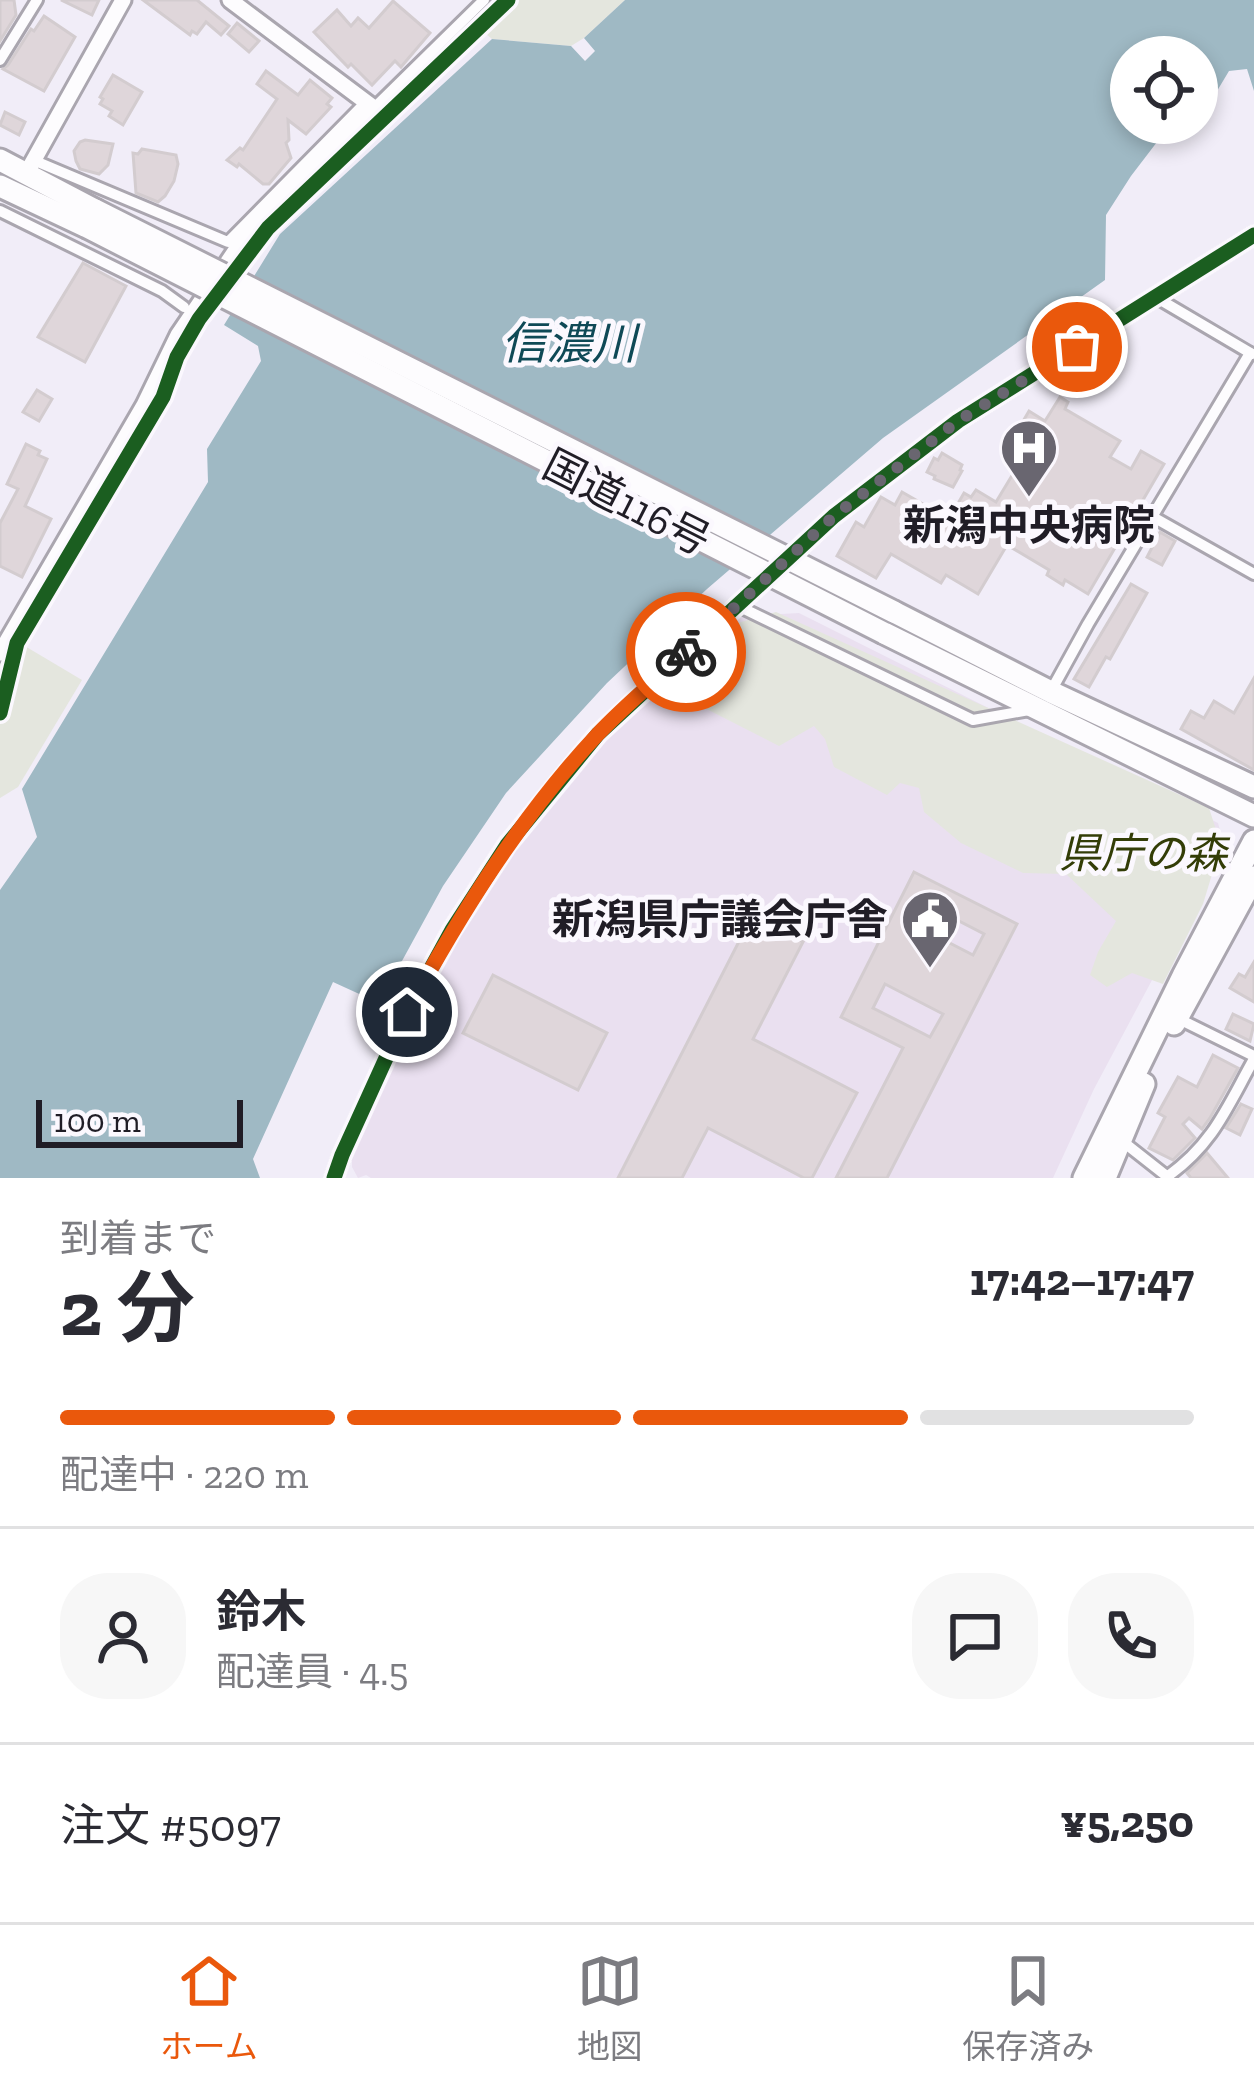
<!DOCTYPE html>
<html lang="ja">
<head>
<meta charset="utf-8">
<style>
	:root { --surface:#fff; --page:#f7f7f7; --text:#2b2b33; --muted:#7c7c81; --line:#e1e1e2; --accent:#ea580c }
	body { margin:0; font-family:"Zilla Slab","Noto Sans JP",serif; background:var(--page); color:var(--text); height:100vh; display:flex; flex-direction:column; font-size:45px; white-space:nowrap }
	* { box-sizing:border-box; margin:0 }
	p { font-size:39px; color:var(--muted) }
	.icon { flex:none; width:66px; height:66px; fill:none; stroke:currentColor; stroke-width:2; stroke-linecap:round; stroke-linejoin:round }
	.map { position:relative; height:1178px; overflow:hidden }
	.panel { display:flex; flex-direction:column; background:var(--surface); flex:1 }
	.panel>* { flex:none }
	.buttons { position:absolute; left:1110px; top:36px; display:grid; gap:24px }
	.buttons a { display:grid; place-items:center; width:108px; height:108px; border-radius:50%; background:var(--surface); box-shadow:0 6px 18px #0003; font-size:60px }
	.scale { position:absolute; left:36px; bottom:30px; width:207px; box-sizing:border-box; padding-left:12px; border:6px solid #201d26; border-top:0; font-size:33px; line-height:42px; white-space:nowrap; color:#201d26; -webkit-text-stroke:9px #fbf8fe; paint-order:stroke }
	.pin { position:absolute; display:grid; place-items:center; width:102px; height:102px; color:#fff; margin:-51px; border:6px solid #fff; border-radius:50%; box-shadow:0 3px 12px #0007 }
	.courier { position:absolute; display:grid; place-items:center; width:120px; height:120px; margin:-60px; border:9px solid #ea580c; border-radius:50%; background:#fff; color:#222; box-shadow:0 3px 15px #0007 }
	.summary em { font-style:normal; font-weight:700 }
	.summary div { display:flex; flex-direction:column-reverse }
	.summary { display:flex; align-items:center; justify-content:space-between; height:204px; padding:0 60px }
	h1 { font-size:78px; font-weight:700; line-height:90px }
	.bar { display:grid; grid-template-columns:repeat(4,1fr); gap:18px 12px; align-content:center; height:144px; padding:0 60px }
	.bar i { height:15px; border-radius:9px; background:var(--line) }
	.bar .selected { background:var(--accent) }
	.bar p { grid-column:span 4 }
	.line { display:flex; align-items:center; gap:30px; padding:0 60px; border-top:3px solid var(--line) }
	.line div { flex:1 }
	.round { display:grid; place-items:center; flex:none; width:126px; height:126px; border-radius:48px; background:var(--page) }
	.tab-bar { display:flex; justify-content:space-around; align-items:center; height:168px; border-top:3px solid var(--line); background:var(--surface); font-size:33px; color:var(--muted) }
	.tab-bar a { display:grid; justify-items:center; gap:6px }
	.tab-bar .selected { color:var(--accent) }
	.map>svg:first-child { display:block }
</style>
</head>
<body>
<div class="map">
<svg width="1254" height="1178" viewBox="0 0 1254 1178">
	<rect width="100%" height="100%" fill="#f1edf8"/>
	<path fill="#eae0f0" d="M799,613L1218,823L1224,845L1094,1089L1053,1178H371L366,1175L358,1178L352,1167V1151L414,1018L459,936L513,851L549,803L604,739L742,616Z"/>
	<g fill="#e4e6de">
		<path d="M510,0H625L584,38L571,46L492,39L479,28Z"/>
		<path d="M776,612L1209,808L1221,845L1203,904L1163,984L1132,973L1107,987L1090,975L1098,952L1116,921L1066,874L1023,873L961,843L924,812L919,788L900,783L887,795L834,767L825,739L814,726L779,746L681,696L696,660L727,626Z"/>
		<path d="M13,639L82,680L18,787L0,798V661Z"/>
	</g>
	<path fill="#9fb9c4" d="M625,0H1254V91L1247,69L1229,71L1214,96L1197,111V57H1131V123H1176L1170,125L1131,176L1106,215L1105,280L883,438L707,589L607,683L506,793L443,886L379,1003L333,982L253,1159L260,1178H0V890L37,837L22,789L208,482L207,449L261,361L258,346L224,325L280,234L492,39L571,46L585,61L595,51L584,38Z"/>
	<g fill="#dfd6da" stroke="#d3cccf" stroke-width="3" fill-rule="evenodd">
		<path d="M0,0H14L16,15L0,41Z"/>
		<path d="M61,0H99L92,15Z"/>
		<path d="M143,0H197L229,26L221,35L206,22L197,34L192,31L190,35Z"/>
		<path d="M393,1L430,33L401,67L395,61L372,85L351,64L348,67L314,32L337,10L351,26L358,18L369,28Z"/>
		<path d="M44,16L75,37L44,91L3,69L8,65L31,29L34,31Z"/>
		<path d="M237,23L259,41L249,52L228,34Z"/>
		<path d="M266,71L298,95L310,80L332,98L327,104L331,107L306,134L288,120L289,140L286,143L291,158L269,184H263L239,164L237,167L227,160L240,148L243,150L277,99L257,84Z"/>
		<path d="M113,75L142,92L123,125L109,116L112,111L100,104L103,99L100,97Z"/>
		<path d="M5,112L25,122L19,135L0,125Z"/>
		<path d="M85,140L113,144L108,165L99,174L80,169L76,161L74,151L80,142Z"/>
		<path d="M142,149L176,155L178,164L174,181L165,196L158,202L136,193L133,153L138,154Z"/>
		<path d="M83,263L126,286L85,362L38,337Z"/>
		<path d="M37,390L52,399L39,421L23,412Z"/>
		<path d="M1060,397L1068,402L1065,409L1120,441L1110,457L1131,469L1141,451L1164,464L1088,594L1065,580L1063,585L1047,575L1049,570L1007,545L978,594L946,575L941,583L891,554L876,578L837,556L856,522L864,527L881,497L895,505L902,492L949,519L964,493L971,497L976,490L996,502L1031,444L1015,435L1029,411L1045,421Z"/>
		<path d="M26,444L40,451L38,455L47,459L25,506L51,519L22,577L0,566V523L18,489L7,484Z"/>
		<path d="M942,453L962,465L960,470L962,471L953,487L934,479L935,476L927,472L934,458L938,460Z"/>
		<path d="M1160,532L1175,541L1162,565L1147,557Z"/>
		<path d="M1131,584L1147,593L1110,659L1106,657L1089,687L1074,679Z"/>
		<path d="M1254,678V770L1181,729L1191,711L1204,718L1214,701L1234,713Z"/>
		<path d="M914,872L1017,924L887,1178H836L903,1048L841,1017ZM926,904L984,934L973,955L915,925ZM885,984L943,1014L930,1037L873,1008Z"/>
		<path d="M752,916L803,942L753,1039L857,1093L812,1178H804L708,1128L682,1178H618Z"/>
		<path d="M1254,962V1002L1230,988L1239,974L1245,977Z"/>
		<path d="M493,975L607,1033L578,1090L463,1033Z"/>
		<path d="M1233,1014L1254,1024L1250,1041L1226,1029Z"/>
		<path d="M1213,1055L1238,1068L1210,1118L1202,1129L1189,1118L1183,1124L1195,1138L1173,1160L1149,1148L1165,1117L1158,1113L1178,1077L1197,1087Z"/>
		<path d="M1241,1104L1252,1109L1240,1135L1226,1128Z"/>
		<path d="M1207,1153L1228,1178H1191L1187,1173Z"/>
	</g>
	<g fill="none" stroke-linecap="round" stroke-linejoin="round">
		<defs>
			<g id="street">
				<path d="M0,60L37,0"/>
				<path d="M374,108L484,0"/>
				<path d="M33,160L228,242L366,102"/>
				<path d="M0,211L162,291L184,307"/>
				<path d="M1157,298L1252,354"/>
				<path d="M1153,517L1254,574"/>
				<path d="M736,605L973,720L1029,710"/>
				<path d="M1051,691L1088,624L1250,353"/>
				<path d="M1177,1018L1254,1056"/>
				<path d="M1122,1141L1169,1178"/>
				<path d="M1168,1176C1214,1143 1227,1107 1254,1059"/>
			</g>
			<g id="secondary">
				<path d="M26,174L123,0"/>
				<path d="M0,653L144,405L178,335L242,241L374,108L230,0"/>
				<path d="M334,1178L342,1155L407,1012L452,930L507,845L598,734L834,516L958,421L1254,235"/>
			</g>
			<g id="highway">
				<path d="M0,160L95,210"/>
				<path d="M0,186L87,227"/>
				<path d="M894,612L1051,692L1254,787"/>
				<path d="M884,633L1254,816"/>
				<path d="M1174,1024L1254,877"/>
				<path d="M1084,1178L1183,976L1254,841"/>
				<path d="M1105,1178L1144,1084"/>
			</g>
		</defs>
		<use href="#street" stroke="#aaa6af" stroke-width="16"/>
		<use href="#secondary" stroke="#aaa6af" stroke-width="21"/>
		<use href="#highway" stroke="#aaa6af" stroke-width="27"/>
		<use href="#street" stroke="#fdfcfe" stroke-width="10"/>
		<use href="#secondary" stroke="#fdfcfe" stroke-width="15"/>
		<use href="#highway" stroke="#fdfcfe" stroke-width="21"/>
		<defs>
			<g id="highway-bridge">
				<path d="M95,210L894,612"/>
				<path d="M87,227L884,633"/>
			</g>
		</defs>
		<use href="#highway-bridge" stroke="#aaa6af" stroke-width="27" stroke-linecap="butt"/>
		<use href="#highway-bridge" stroke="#fdfcfe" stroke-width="21"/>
		<defs>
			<g id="cycleway">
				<path d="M0,713L17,643L163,397L177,357L199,319L268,228L508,0"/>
				<path d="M334,1178L342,1155L407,1012L452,930L507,845L598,734L834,516L958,421L1254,235"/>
			</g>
		</defs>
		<use href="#cycleway" stroke="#fbf8fe" stroke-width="22"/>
		<use href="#cycleway" stroke="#1b5e20" stroke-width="15"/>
	</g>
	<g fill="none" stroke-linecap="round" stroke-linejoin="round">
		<path stroke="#696670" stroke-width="12" stroke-dasharray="0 21.6" d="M686,652L834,516L958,421L1077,347"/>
		<path stroke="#ea580c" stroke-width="15" d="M407,1012C461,913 519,819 597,735C624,706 656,680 686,652"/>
	</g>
	<defs>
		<symbol id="hospital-pin" viewBox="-11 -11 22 30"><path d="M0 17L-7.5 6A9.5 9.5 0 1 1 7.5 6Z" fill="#696670" stroke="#fbf8fe"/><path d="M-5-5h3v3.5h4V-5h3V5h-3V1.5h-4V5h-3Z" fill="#fff"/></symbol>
		<symbol id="civic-pin" viewBox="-11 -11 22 30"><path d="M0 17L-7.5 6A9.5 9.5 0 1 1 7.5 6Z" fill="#696670" stroke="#fbf8fe"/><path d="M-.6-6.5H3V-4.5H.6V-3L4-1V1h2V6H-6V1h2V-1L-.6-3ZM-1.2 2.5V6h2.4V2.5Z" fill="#fff"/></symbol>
	</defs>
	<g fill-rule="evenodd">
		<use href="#hospital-pin" x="996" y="415" width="66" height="90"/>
		<use href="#civic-pin" x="897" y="886" width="66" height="90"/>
	</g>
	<g text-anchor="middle" stroke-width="10" stroke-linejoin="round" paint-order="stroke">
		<g font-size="42" fill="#201d26" stroke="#fbf8fe">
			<text transform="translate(627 502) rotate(27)" y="15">国道116号</text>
		</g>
		<g font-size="42" font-weight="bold" fill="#201d26" stroke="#fbf8fe">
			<text x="1029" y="540">新潟中央病院</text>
			<text x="888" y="934" text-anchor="end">新潟県庁議会庁舎</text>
		</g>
		<g font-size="42" font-style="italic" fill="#333d07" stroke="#fbf8fe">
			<text x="1143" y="868">県庁の森</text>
		</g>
		<g font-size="45" font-style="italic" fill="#0f4956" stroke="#fbf8fe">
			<text x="569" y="359">信濃川</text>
		</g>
	</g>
</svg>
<div class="buttons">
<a><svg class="icon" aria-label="locate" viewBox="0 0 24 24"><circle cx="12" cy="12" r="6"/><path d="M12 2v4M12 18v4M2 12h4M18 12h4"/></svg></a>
</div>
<div class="scale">100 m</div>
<div class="pin" style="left:1077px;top:347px;background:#ea580c"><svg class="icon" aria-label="bag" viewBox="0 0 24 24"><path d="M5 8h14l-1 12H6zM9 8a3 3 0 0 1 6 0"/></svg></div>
<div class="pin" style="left:407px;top:1012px;background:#1f2937"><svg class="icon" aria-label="home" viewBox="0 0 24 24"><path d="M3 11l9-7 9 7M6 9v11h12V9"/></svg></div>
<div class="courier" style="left:686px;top:652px"><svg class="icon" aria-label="bike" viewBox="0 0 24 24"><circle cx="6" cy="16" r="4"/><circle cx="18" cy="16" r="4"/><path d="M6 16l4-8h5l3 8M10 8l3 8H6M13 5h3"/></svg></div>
</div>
<section class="panel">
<div class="summary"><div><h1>2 分</h1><p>到着まで</p></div><em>17:42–17:47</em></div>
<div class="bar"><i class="selected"></i><i class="selected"></i><i class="selected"></i><i></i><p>配達中 · 220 m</p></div>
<div class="line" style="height:216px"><a class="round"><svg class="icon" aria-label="person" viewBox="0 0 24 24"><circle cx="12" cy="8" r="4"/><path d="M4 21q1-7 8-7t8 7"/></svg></a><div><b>鈴木</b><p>配達員 · 4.5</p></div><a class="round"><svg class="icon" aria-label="chat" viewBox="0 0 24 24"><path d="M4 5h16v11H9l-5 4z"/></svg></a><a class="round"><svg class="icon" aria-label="phone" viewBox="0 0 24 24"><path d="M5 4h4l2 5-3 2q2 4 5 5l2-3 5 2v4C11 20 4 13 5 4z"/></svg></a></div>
<div class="line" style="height:156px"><div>注文 #5097</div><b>¥5,250</b></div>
</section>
<nav class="tab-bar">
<a class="selected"><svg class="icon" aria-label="home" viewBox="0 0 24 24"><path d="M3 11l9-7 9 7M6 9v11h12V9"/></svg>ホーム</a>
<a><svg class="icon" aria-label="map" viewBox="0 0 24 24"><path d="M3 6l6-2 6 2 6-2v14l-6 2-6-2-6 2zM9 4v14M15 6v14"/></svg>地図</a>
<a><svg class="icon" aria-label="saved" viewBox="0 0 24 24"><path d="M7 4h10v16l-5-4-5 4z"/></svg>保存済み</a>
</nav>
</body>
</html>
